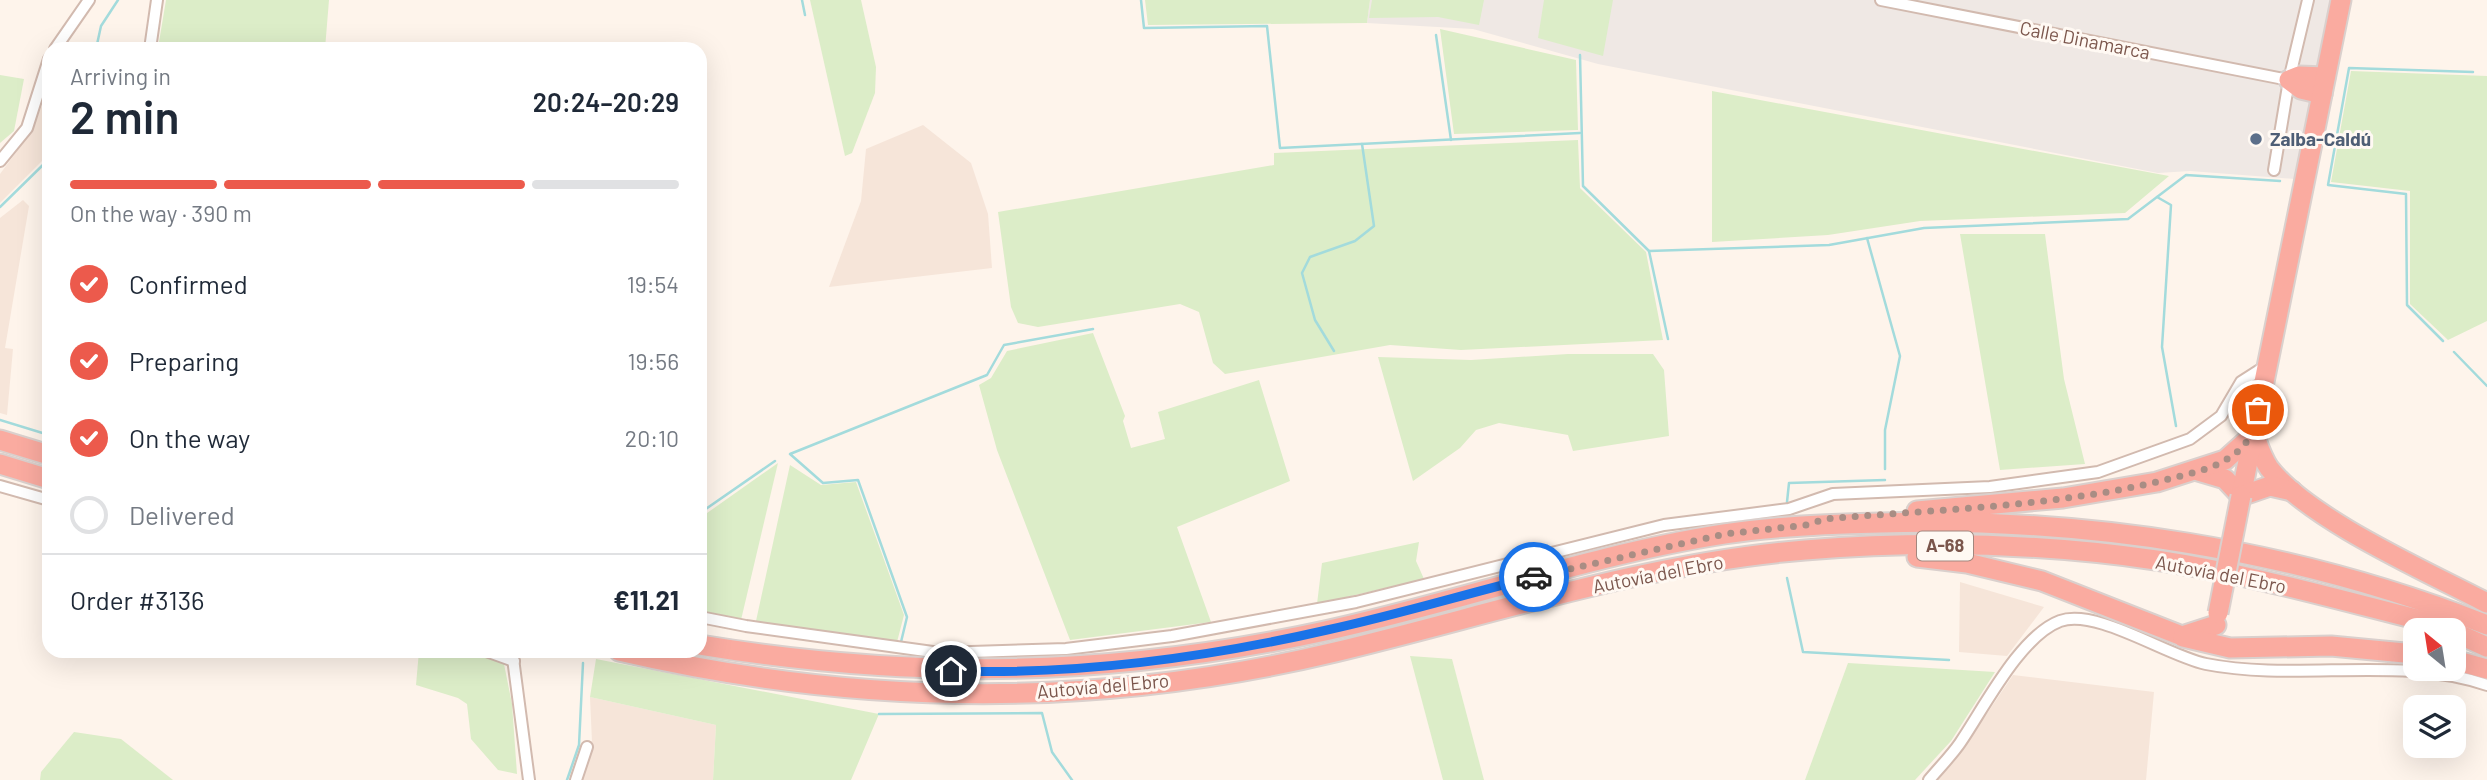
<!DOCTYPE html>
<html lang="en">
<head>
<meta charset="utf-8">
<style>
	:root { --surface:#fff; --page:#f2f2f3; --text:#1f2937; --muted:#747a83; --line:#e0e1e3; --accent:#ec5a4c }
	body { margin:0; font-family:Barlow,sans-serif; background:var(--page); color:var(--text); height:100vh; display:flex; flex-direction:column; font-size:26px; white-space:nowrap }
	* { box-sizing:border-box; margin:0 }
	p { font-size:23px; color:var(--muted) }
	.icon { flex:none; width:38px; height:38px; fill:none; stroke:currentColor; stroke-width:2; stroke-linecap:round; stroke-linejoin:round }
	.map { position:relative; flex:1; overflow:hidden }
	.drawer { position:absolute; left:42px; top:42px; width:665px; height:616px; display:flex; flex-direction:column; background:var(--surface); border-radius:21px; box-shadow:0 7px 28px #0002 }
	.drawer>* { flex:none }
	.needle { width:46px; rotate:330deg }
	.fabs { position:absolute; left:2403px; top:618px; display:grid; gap:14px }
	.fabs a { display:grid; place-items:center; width:63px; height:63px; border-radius:14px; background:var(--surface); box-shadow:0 7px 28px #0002; font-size:35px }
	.pin { position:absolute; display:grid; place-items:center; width:60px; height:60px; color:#fff; margin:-30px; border:4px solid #fff; border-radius:50%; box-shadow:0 2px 7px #0007 }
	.courier { position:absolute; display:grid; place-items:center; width:70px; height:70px; margin:-35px; border:5px solid #1a73e8; border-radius:50%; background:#fff; color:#222; box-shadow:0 2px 9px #0007 }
	.headline em { font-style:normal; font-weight:600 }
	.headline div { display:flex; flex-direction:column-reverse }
	.headline { display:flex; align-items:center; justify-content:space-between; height:119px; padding:0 28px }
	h1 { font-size:46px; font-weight:600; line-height:52px }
	.bar { display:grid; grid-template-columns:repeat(4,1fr); gap:10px 7px; align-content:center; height:84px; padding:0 28px }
	.bar i { height:9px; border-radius:5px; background:var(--line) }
	.bar .current { background:var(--accent) }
	.bar p { grid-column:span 4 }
	.line { display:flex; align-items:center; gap:18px; padding:0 28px; border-top:2px solid var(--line) }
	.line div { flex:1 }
	ol { padding:0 28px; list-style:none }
	li { display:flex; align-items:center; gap:21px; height:77px }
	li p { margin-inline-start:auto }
	li .icon { padding:7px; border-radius:50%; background:var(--accent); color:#fff; stroke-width:4 }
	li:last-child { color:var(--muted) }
	li i { width:38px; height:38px; border:4px solid var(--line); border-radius:50% }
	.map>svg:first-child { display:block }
</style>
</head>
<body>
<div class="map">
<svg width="2487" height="780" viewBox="0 0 2487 780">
	<rect width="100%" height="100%" fill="#fef4eb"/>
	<g fill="#f6e5d9">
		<path d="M49,87V154L0,203V174L32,131Z"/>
		<path d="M923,125L971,163L988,214L992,268L829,287L861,201L866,149Z"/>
		<path d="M23,200L29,206L5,348L13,349L7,415L0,413V218Z"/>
		<path d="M1960,582L2044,607L2007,656L1959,652Z"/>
		<path d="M2013,675L2154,692L2146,780H1938L1957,758Z"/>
		<path d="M590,697L716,725L713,780H580L592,742Z"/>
	</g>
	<path fill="#efe8e4" d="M1370,0H2334L2295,179L2190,171L2158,173L1598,64L1473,29L1367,23Z"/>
	<g fill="#dcedc8">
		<path d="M166,0H329L325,49L158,48Z"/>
		<path d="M810,0H861L876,67L875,93L852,153L845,156Z"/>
		<path d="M1145,0H1370L1367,23L1148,25Z"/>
		<path d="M1372,0H1484L1479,25L1438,17L1369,18Z"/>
		<path d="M1544,0H1613L1603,56L1538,38Z"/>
		<path d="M1440,29L1576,60L1578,130L1454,134Z"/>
		<path d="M2351,71L2487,76V321L2448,340L2410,304V191L2331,182Z"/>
		<path d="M0,75L24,79L14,131L0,143Z"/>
		<path d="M1712,91L2169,176L2125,213L1920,221L1828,235L1712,242Z"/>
		<path d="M1578,140L1580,188L1646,252L1663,340L1461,350L1390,345L1225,374L1213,363L1199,312L1180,304L1038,327L1018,323L1011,307L998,212L1274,165V153Z"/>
		<path d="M1960,234H2045L2064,379L2085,464L2000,470Z"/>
		<path d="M1093,333L1125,416L1123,421L1131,448L1165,439L1158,412L1259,380L1290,481L1177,527L1211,622L1070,640L997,450L979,385L991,378L1007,351Z"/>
		<path d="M1568,354H1653L1664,370L1669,436L1573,451L1568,435L1499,423L1476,430L1460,448L1413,481L1378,357L1471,360Z"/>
		<path d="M778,463L741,620L700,611V518Z"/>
		<path d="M790,465L821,485L856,482L904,615L897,642L756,621Z"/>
		<path d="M1419,542L1416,561L1424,579L1317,604L1322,563Z"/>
		<path d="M419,651H467L504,664L512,704L517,774L498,770L471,739L467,704L458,698L416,685Z"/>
		<path d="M1410,656L1452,659L1484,780H1443Z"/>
		<path d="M596,659L879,714L851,780H713L716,725L590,697Z"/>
		<path d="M1848,663L1995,672L1951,741L1915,780H1805Z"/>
		<path d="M74,732L121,739L173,780H40L41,772Z"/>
	</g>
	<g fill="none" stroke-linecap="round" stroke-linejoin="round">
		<g stroke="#a3dbdc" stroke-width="2.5">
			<path d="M802,0L805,15"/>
			<path d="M1141,0L1144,28L1267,26L1280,148L1580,133"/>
			<path d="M1436,35L1451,140"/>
			<path d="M96,49L101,26L118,0"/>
			<path d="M1580,55L1583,186L1649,251L1829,245L1924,228L2128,219L2186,175L2280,181"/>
			<path d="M2157,197L2171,205L2162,347L2176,426"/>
			<path d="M0,207L49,159"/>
			<path d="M1867,238L1900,356L1885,430V469"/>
			<path d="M1649,251L1668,339"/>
			<path d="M2443,341L2407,305L2406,194L2328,185L2349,68L2473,72"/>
			<path d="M1334,351L1315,320L1302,273L1310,257L1355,241L1374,226L1362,144"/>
			<path d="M2454,352L2487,386"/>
			<path d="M0,420L49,435"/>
			<path d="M1787,502L1789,483L1885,480"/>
			<path d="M700,513L775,461"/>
			<path d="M1787,578L1803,652L1949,660"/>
			<path d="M901,642L907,617L858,480L823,483L790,454L987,375L1004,345L1093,329"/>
			<path d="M879,714L1042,713L1052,752L1072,780"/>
			<path d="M567,780L579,745L583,663"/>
		</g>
		<defs>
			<g id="street">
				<path d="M1881,0L2289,80"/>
				<path d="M55,49L89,0"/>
				<path d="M150,49L157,0"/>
				<path d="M0,161L27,128L49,59"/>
				<path d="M2274,170L2289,80L2308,0"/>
				<path d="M0,486L49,500"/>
				<path d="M700,617L746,626L940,653L1066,649L1172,636L1356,602L1664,525L1789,509L1833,494L1990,487L2098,472L2190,439L2221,416L2241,382L2266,366"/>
				<path d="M486,651L514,661"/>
				<path d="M512,651L529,780"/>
				<path d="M576,780L587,747"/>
				<path d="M1929,780C1939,768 1951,756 1960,743C1984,708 2020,636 2060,621C2097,608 2167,656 2206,664C2297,682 2401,655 2487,685"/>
			</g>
			<g id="highway">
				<path d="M2322,94L2301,89L2289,80L2299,76L2325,77"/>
				<path d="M2254,434C2258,445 2262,458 2269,468C2308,519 2428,572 2487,603"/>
				<path d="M0,440L49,455"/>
				<path d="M0,464L49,479"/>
				<path d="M2198,471L2225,479L2241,496"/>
				<path d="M2241,496L2341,0"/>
				<path d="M2241,496L2270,486L2292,491"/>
				<path d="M1917,511L2063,498L2157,482L2225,460L2253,435"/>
				<path d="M1917,557L1967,563L2042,581L2182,636L2216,625"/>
				<path d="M2454,632L2487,647"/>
				<path d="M2183,637L2230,648L2331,646L2415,654"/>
				<path d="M700,645C914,680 1113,677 1325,631C1459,602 1589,555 1724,534C1776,526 1827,524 1879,523C2085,517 2295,549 2487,625"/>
				<path d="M619,651C856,706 1097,709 1335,652C1490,615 1644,563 1805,550C1920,541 2041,543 2156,560C2250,574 2343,601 2436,624L2449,630"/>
				<path d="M2454,660L2487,669"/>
			</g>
		</defs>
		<use href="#street" stroke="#d2baaf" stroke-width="14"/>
		<use href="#highway" stroke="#dad0cd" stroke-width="23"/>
		<use href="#street" stroke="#fff" stroke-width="10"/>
		<use href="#highway" stroke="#faaba0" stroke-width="19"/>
		<defs>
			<path id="highway-bridge" d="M2218,613L2241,496"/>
		</defs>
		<use href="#highway-bridge" stroke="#dad0cd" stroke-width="23" stroke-linecap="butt"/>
		<use href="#highway-bridge" stroke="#faaba0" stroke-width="19"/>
	</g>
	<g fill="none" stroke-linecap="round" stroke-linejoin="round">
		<path stroke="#a98d84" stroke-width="7" stroke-dasharray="0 12.6" d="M1534,577L1725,534L1806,525L1825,519C1939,509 2057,507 2169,479C2191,473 2215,469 2233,455C2250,443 2254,430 2258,410"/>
		<path stroke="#1a73e8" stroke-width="9" d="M951,671C1076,675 1205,658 1327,630C1397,615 1465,594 1534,577"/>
	</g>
	<circle fill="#5c6f8a" stroke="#fff9f3" stroke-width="2.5" cx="2256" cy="139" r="7"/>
	<g text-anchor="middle" stroke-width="6" stroke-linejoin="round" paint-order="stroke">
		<rect fill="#fff9f3" stroke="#a3877e" stroke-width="2" x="1917" y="531.5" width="56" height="29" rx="5"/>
		<g font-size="18" font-weight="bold" fill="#7b564c">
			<text x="1945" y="552">A-68</text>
		</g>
		<g font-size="19" fill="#7b564c" stroke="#fff9f3">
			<text transform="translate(2085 40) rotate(11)" y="7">Calle Dinamarca</text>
			<text transform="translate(1658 574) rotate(-11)" y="7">Autovía del Ebro</text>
			<text transform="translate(2221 574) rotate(11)" y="7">Autovía del Ebro</text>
			<text transform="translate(1103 686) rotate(-5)" y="7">Autovía del Ebro</text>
		</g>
		<g font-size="19" font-weight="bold" fill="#4e5e75" stroke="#fff9f3" text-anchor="start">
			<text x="2270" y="146">Zalba-Caldú</text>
		</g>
	</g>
</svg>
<div class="fabs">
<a><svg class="needle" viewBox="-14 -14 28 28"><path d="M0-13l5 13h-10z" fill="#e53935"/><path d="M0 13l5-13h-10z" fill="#747a83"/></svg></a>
<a><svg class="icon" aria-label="layers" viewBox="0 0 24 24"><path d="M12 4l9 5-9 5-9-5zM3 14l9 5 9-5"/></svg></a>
</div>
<div class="pin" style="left:2258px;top:410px;background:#ea580c"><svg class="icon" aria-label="bag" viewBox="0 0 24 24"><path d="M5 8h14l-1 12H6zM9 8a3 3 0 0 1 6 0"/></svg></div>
<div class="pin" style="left:951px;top:671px;background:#1f2937"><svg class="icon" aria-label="home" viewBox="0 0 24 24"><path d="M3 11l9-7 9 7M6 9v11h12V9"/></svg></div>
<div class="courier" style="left:1534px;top:577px"><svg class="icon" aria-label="car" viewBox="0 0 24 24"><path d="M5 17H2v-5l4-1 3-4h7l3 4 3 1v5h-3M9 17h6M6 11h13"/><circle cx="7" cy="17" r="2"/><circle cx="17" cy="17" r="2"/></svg></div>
<section class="drawer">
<div class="headline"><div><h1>2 min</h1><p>Arriving in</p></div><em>20:24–20:29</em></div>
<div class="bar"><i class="current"></i><i class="current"></i><i class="current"></i><i></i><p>On the way · 390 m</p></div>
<ol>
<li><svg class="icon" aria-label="check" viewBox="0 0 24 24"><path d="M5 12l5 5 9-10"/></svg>Confirmed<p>19:54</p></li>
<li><svg class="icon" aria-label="check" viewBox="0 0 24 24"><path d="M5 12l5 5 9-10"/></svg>Preparing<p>19:56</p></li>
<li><svg class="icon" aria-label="check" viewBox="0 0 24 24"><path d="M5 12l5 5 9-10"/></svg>On the way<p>20:10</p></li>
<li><i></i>Delivered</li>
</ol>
<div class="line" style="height:91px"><div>Order #3136</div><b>€11.21</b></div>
</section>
</div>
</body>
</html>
